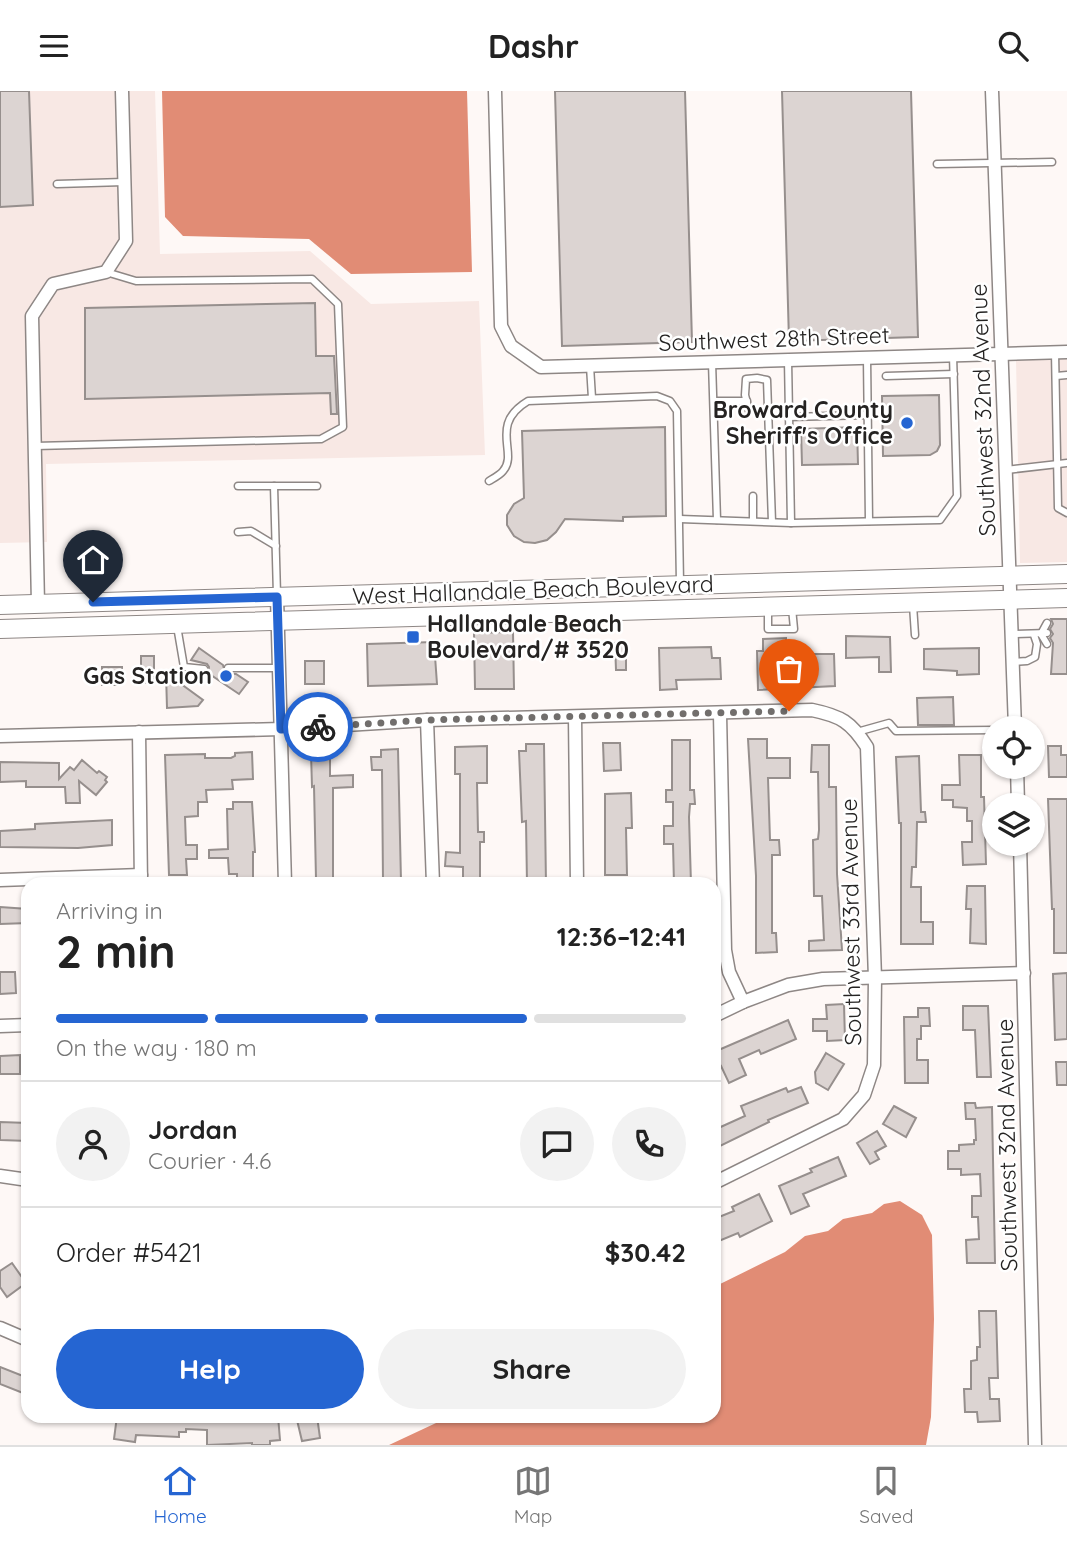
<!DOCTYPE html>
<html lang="en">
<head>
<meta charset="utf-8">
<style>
	:root { --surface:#fff; --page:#f2f2f2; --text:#222; --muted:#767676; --line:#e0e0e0; --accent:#2565d2 }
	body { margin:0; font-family:Quicksand,sans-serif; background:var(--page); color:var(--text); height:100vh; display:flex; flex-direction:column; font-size:26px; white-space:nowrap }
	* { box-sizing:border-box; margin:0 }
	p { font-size:23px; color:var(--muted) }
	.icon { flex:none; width:38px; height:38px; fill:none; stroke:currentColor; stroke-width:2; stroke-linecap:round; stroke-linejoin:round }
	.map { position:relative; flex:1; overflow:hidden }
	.drawer { position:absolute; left:21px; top:786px; width:700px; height:546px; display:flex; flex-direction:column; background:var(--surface); border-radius:21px; box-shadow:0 2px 5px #0004 }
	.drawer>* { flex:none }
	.fabs { position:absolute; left:982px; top:625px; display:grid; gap:14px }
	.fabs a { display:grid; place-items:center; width:63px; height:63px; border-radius:50%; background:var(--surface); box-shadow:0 2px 5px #0004; font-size:35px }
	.pin { position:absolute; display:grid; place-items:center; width:60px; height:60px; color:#fff; margin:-72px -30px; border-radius:50% 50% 50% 0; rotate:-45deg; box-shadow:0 0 7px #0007 }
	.pin .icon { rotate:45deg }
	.courier { position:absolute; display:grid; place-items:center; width:70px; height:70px; margin:-35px; border:5px solid #2565d2; border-radius:50%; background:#fff; color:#222; box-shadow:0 2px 9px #0007 }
	.overview em { font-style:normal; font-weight:800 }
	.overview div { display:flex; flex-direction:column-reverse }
	.overview { display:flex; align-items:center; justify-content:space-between; height:119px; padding:0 35px }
	h1 { font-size:46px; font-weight:800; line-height:52px }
	.bar { display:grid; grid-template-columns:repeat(4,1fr); gap:10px 7px; align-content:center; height:84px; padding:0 35px }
	.bar i { height:9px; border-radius:5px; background:var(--line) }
	.bar .active { background:var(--accent) }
	.bar p { grid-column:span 4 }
	.line { display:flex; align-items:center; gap:18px; padding:0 35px; border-top:2px solid var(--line) }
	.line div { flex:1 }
	.round { display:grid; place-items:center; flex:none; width:74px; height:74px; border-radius:37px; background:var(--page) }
	.button { display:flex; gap:14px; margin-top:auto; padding:14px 35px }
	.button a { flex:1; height:80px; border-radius:42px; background:var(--accent); color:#fff; font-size:28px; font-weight:800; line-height:80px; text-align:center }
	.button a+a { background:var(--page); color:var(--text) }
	header { display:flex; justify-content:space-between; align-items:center; height:91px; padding:0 35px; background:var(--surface); font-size:32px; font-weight:800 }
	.dock { display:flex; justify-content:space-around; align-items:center; height:98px; border-top:2px solid var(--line); background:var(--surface); font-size:19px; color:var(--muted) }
	.dock a { display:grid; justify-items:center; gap:4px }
	.dock .active { color:var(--accent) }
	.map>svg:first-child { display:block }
</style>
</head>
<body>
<header><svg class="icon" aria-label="menu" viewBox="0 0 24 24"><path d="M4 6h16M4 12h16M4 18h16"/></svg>Dashr<svg class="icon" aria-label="search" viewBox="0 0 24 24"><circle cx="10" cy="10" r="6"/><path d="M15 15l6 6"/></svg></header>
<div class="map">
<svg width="1067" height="1354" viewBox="0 0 1067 1354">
	<rect width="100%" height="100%" fill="#fef8f6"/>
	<g fill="#f8e8e4">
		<path d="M0,0H155L160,163L310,160L371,213L479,210L485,364L46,373L47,451L0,452Z"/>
		<path d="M1067,267V471L1020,472L1016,269Z"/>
	</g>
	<g fill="#e18c75">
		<path d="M162,0H467L472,181L351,183L309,148L183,145L165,126Z"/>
		<path d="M900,1110L922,1124L932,1144L934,1228L931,1326L926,1354H389L451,1325H714V1196L785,1161L805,1145L828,1140L843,1128L872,1122L884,1113Z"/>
	</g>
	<g fill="#dcd4d2" stroke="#968f8d" stroke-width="2">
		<path d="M0,0H29L33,114L0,116Z"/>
		<path d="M555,0H685L692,251L562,255Z"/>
		<path d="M782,0H911L918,246L789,250Z"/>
		<path d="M315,212L316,265H334L337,323H331L330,302L85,308V217Z"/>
		<path d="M939,304L940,354L937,360L930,364L883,365L882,305Z"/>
		<path d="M665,336L666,425L623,426V430L565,428L556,441L547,449L535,452L524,451L514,445L507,434V424L514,413L524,407L522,340Z"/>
		<path d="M857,336L858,373L802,374L801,338Z"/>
		<path d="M1051,528H1067V583H1051L1053,552L1050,547L1053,543L1050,538L1053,533Z"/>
		<path d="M513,541L514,598H475L474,542Z"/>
		<path d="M846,545L890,546L891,581H879V566L846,567Z"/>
		<path d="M786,547V559H810V563H834L835,595L758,599L757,560H763V548Z"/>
		<path d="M434,551L437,593L368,595L367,553Z"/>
		<path d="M626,551V579H616L615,552Z"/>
		<path d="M711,556L712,567H720L721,588L676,589L677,598L660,599L659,557Z"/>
		<path d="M199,557L223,574L225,582L236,583L248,591L239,603L208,582L209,576L207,573L191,569Z"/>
		<path d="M979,557V583L957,584V580L924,578V558Z"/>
		<path d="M141,565H154V591L141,592Z"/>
		<rect x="305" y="570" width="19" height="23"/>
		<rect x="102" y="576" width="20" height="18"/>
		<path d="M166,582L203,609L198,615L167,617Z"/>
		<path d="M953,606L954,634H918L917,607Z"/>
		<path d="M748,648H767V667H790V687H768L770,749H779L780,764H772V842H776L777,861L756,862V785Z"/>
		<path d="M672,649H690V699H694L695,713H690L689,726L691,793H674L673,753H664V735H673V711H666V699H672Z"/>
		<path d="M603,652H620L621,679L604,680Z"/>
		<path d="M526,653H544L546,793H527L526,730L522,731L519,660H526Z"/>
		<path d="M812,654H829V696H836L837,783L842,859L809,860V850L824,849L822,805H814L813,749L818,748L819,739L818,681H811Z"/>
		<path d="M487,655V692H477L478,741H484V751H480V793H463V776L445,775L446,761L460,762V683H455V656Z"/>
		<path d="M1048,655H1061V664H1067V686H1049Z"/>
		<path d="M398,658L401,790H383L382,679H372L371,666H381V659Z"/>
		<path d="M252,661L253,688L232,689L233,698L206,699L207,711H198V725L185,726L186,754H197V768H186L187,784H169L165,664L205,663V667H231L235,665V662Z"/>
		<path d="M330,661V685L353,684V696L333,697V787L316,788L314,695L312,696L311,662Z"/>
		<path d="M959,664H981V706H984L986,773L963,774L962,751H972V730H967V717L953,716V709H942V694H960Z"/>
		<path d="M919,665L921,721H925L926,731H917L916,776H912L911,796H921V831H933V853H901V732H899L896,666Z"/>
		<path d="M82,669L97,682L99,680L107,686L105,689L107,691L96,704L79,690L80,712H66L65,696H26V690L0,691V671L59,672V688L70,676L74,679Z"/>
		<path d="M631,702L632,737H626L627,784H605V703Z"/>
		<path d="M1048,708H1067V862H1054V818H1052Z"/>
		<path d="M233,711H252L255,761H253V793H237V783H229L228,767H209V759L228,758L227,718H233Z"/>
		<path d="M112,729V754L78,757L0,756V740L35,738V733Z"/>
		<path d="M967,795H985L986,853L970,852L971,818H966Z"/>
		<path d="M0,816L28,818V832L0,833Z"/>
		<path d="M0,881H15L16,902L0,903Z"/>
		<path d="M1067,882V948L1055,949L1053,883Z"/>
		<path d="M844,913L845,949L827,950V940H813V928H827L826,914Z"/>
		<path d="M963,915H988L991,986H977L975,939H963Z"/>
		<path d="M918,917H929L930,935H921V948H917V969H928V992H905L904,926H918Z"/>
		<path d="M788,929L796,948L761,963L759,959L739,968L746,984L729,992L721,975L714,979V961Z"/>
		<path d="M826,962L844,973L828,999L816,992L815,981Z"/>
		<path d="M20,964V983H0V965Z"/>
		<path d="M1056,971H1067V994H1057Z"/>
		<path d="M801,996L808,1012L768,1029L769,1031L714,1058V1039L745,1025L741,1015L786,997L788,1001Z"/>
		<path d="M965,1012H975L976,1017L992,1016L995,1172H967L966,1149L979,1148L978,1126H972V1105H981L980,1083L961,1084V1078H948V1060H959V1054L974,1053V1049H976L975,1028H966Z"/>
		<path d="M894,1015L916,1027L906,1046L883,1033Z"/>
		<path d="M0,1031L28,1032V1050L0,1049Z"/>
		<path d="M877,1040L886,1055L875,1061L879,1068L870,1073L857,1052Z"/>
		<path d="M838,1066L846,1085L803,1103L809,1115L791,1123L779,1095L812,1081L810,1078Z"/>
		<path d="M759,1103L772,1130L740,1146L738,1142L714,1152V1128L734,1120L732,1116Z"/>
		<path d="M12,1172L26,1192L7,1206L0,1196V1180Z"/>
		<path d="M979,1220H996L998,1287H989L990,1308H999L1000,1330L978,1331L977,1321H965L964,1298H971V1270L977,1269V1256H980Z"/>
		<path d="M0,1276L28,1287V1304L0,1293Z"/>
		<path d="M117,1325H187L230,1328L278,1325L280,1349L270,1350V1354H252V1352L207,1354V1339L186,1338V1341H179V1346L136,1344L135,1351L114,1348Z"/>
		<path d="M301,1325H317L320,1347L302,1350L297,1329L302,1328Z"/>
	</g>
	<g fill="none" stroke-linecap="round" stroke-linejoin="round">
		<defs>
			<g id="service">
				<path d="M937,73L1052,71"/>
				<path d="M57,93L124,91"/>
				<path d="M1055,261L1058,417L1067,422"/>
				<path d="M867,267L869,430"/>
				<path d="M788,269L791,432L940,429L957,405L953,264"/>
				<path d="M712,271L717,429"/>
				<path d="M590,275L592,307"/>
				<path d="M886,285L954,283"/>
				<path d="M1056,285L1067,284"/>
				<path d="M714,310H747"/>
				<path d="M749,320L745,304L746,288L757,287L767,289L772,431"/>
				<path d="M789,326L868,324"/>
				<path d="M35,355L321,348L343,336L338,213L312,188L136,190L106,181"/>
				<path d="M1006,379L1067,372"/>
				<path d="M489,390C494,387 500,384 503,380C519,362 488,334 528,310L657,305L670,310L677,320L680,492"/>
				<path d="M238,395H317"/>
				<path d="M274,395L277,504"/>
				<path d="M680,428L791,432"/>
				<path d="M753,430V405"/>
				<path d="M238,441L251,440L276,455"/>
				<path d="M913,514L915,544"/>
				<path d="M768,518V538H794L792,517"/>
				<path d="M177,535L184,576L204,578"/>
				<path d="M1012,543L1047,542"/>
				<path d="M1041,543L1047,532"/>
				<path d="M1041,543L1047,553"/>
				<path d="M1013,571L1027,570L1035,566L1037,553L1034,544"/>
				<path d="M228,577H278"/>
				<path d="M857,641L889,632L896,640L994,639"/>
			</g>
			<g id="minor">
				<path d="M495,0L501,235L511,255L541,276L1067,261"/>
				<path d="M992,0L1015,637"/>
				<path d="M277,506L285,793"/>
				<path d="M38,513L32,225L53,193L106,181L126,150L122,0"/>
				<path d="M720,623L725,859L729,881L743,911"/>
				<path d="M575,626L577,793"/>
				<path d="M427,629L433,793"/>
				<path d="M139,641L141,793"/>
				<path d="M0,645L281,638L427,629L812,619C841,625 851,631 867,656L875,887L874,974L864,1004L843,1028L714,1092"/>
				<path d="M1017,676L1018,714"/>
				<path d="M1020,752L1035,1354"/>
				<path d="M0,789L141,784"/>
				<path d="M714,925L743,911L788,894L823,888L1024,882"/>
				<path d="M0,935L28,934"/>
				<path d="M0,1085L28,1089"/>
				<path d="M0,1237L28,1249"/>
			</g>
			<g id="primary">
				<path d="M0,514L1067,483"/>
				<path d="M0,538L1067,507"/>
			</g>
		</defs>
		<use href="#service" stroke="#8e8785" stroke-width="9"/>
		<use href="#minor" stroke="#8e8785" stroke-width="15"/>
		<use href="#primary" stroke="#8e8785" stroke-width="20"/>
		<use href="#service" stroke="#fff" stroke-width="6"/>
		<use href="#minor" stroke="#fff" stroke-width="12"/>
		<use href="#primary" stroke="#fff" stroke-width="18"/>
	</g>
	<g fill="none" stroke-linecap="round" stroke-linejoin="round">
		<path stroke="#716e6c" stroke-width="7" stroke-dasharray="0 12.6" d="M318,636L427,629L789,620"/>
		<path stroke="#2565d2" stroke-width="9" d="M93,511L277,506L281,638L318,636"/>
	</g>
	<g fill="#2565d2" stroke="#fff" stroke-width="2.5">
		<circle cx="907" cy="332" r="7"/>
		<rect x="406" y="539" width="14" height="14" rx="3.5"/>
		<circle cx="226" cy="585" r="7"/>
	</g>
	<g text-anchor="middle" stroke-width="5" stroke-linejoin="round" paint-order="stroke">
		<g font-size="23" fill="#252322" stroke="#fff">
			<text transform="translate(774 248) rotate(-2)" y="8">Southwest 28th Street</text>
			<text transform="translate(983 319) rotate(-92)" y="8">Southwest 32nd Avenue</text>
			<text transform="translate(533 499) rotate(-2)" y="8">West Hallandale Beach Boulevard</text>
			<text transform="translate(851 831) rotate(-91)" y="8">Southwest 33rd Avenue</text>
			<text transform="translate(1007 1054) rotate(-91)" y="8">Southwest 32nd Avenue</text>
		</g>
		<g font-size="23" font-weight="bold" fill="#252322" stroke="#fff" text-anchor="end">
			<text x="893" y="327">Broward County<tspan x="893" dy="26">Sheriff's Office</tspan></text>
			<text x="427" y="541" text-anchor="start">Hallandale Beach<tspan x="427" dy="26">Boulevard/# 3520</tspan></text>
			<text x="212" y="593">Gas Station</text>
		</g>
	</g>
</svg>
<div class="fabs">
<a><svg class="icon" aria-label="locate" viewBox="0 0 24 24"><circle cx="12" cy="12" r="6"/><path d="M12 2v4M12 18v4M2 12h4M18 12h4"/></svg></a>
<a><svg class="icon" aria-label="layers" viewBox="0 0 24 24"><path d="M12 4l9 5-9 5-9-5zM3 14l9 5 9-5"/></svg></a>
</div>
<div class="pin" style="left:789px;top:620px;background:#ea580c"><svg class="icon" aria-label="bag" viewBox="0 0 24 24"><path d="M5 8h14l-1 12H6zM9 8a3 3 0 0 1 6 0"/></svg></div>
<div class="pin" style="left:93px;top:511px;background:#1f2937"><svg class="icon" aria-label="home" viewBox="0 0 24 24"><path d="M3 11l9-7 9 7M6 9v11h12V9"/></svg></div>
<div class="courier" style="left:318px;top:636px"><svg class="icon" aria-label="bike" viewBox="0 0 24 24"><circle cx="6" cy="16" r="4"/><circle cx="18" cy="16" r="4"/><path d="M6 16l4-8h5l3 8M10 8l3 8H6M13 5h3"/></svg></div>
<section class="drawer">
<div class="overview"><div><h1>2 min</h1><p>Arriving in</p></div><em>12:36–12:41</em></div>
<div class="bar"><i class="active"></i><i class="active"></i><i class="active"></i><i></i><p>On the way · 180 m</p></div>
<div class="line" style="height:126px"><a class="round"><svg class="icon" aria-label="person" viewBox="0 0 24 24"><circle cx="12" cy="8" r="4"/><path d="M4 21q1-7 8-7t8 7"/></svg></a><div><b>Jordan</b><p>Courier · 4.6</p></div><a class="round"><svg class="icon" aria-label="chat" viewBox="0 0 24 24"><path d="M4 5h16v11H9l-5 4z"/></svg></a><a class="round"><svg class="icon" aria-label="phone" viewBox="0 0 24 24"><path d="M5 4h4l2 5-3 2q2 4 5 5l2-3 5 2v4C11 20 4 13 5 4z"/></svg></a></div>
<div class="line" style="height:91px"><div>Order #5421</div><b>$30.42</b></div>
<div class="button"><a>Help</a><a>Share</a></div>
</section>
</div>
<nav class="dock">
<a class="active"><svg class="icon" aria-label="home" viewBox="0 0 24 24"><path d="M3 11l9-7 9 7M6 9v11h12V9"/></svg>Home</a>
<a><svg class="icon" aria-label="map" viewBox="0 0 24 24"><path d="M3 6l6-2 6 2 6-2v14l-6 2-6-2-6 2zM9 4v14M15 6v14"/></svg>Map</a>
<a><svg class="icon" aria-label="saved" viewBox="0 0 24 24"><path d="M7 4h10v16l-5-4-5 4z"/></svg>Saved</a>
</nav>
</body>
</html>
